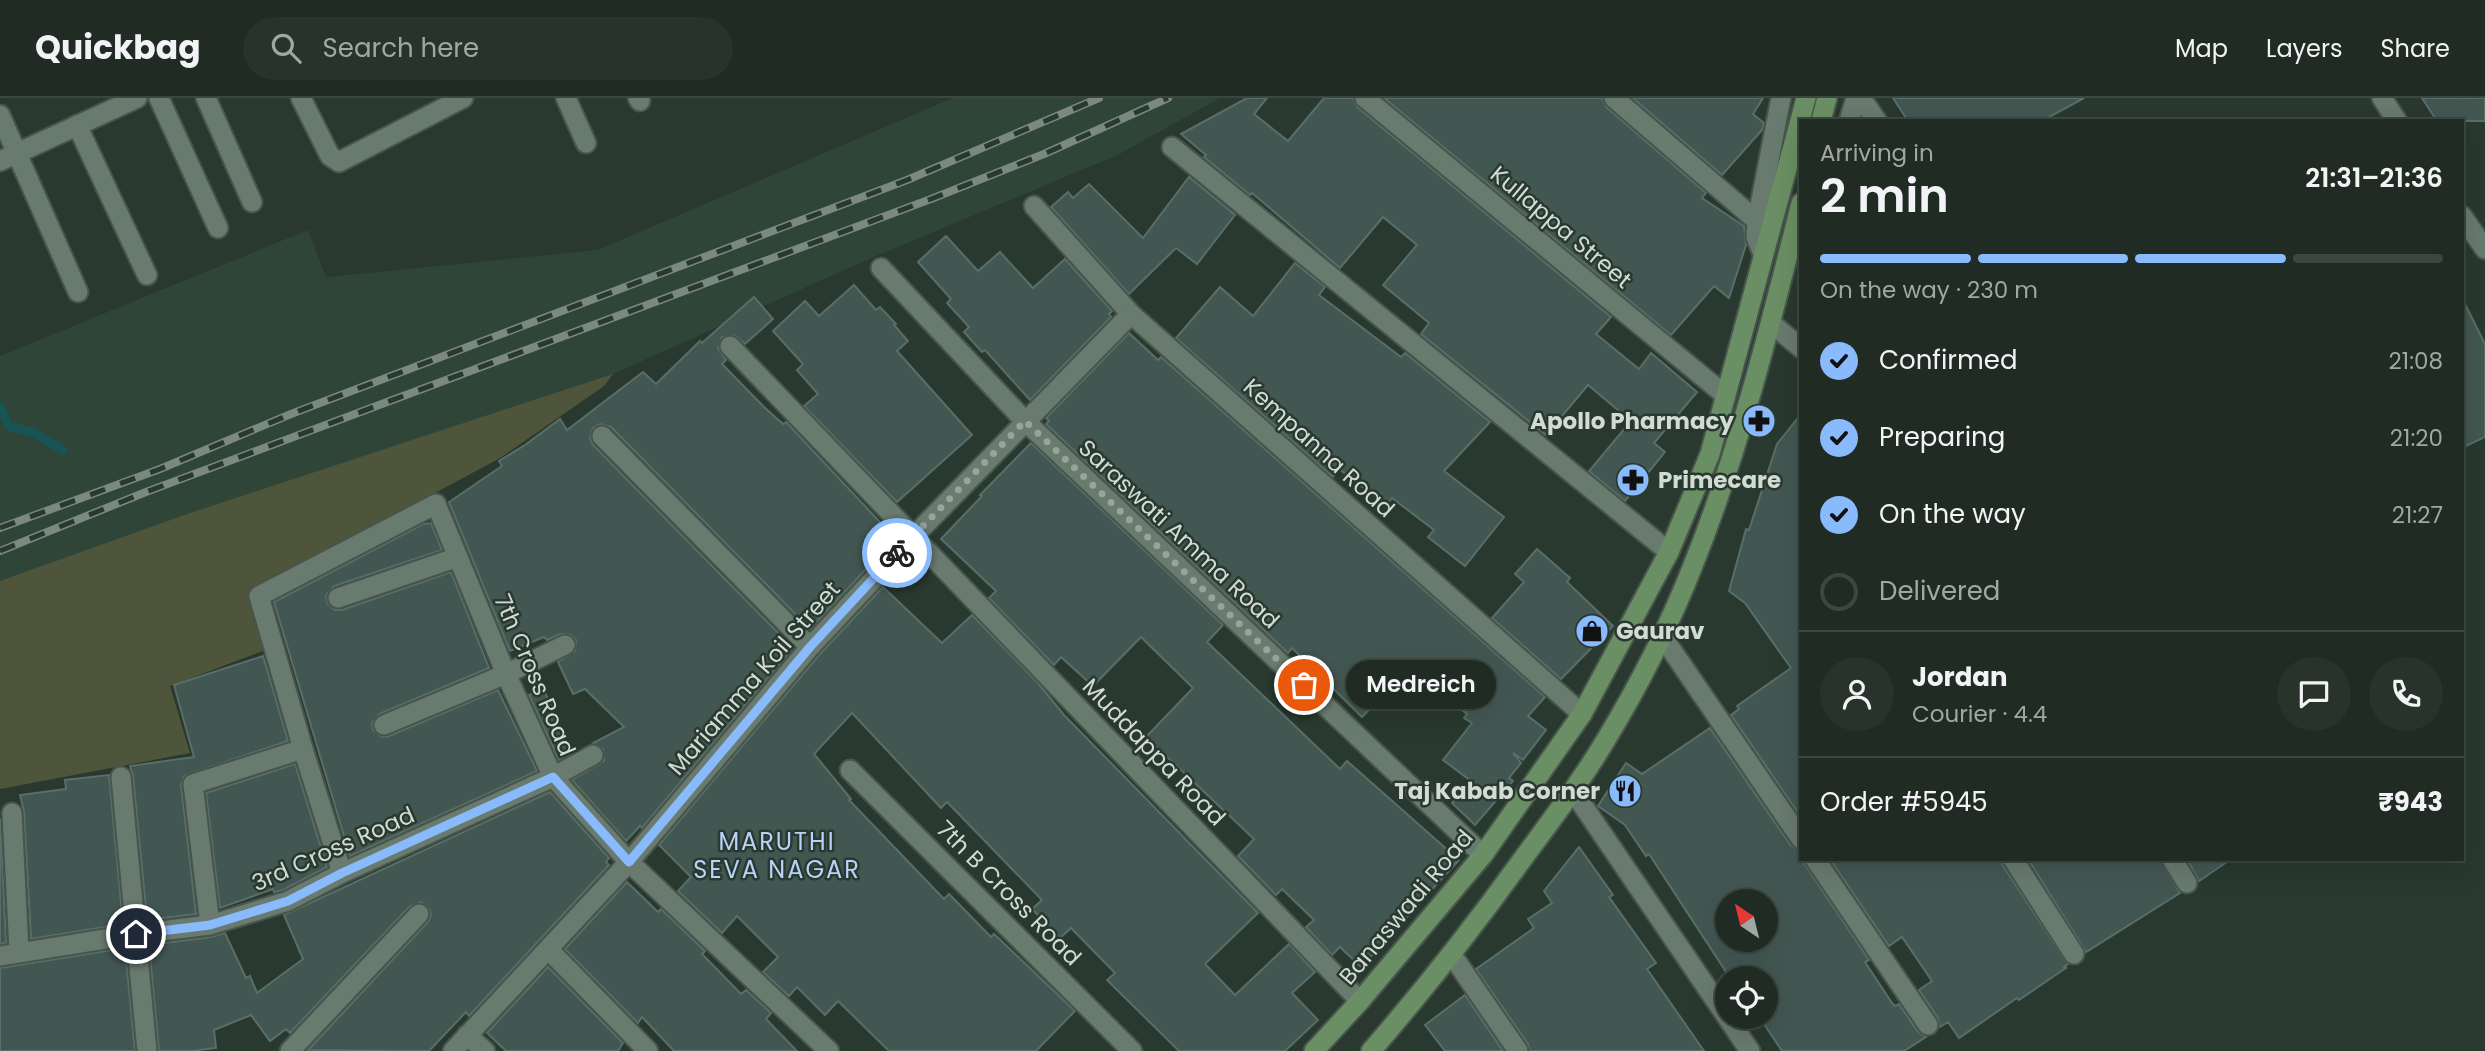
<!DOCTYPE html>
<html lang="en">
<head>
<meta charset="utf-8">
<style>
	:root { --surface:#1f2b23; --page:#27332b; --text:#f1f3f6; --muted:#a1a7a6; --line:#3c4741; --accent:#89bafc }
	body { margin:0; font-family:Poppins,sans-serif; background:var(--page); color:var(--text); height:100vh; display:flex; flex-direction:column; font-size:26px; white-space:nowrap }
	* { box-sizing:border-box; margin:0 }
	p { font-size:23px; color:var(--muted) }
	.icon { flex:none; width:38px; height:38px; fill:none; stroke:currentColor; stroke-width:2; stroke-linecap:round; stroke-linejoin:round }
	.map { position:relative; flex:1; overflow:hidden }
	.side { position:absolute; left:1799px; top:21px; width:665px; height:742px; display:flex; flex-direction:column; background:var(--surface); border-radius:0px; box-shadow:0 7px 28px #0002,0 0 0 2px var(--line) }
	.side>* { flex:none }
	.needle { width:46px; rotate:325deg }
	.controls { position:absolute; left:1715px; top:791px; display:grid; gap:14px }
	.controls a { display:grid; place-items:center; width:63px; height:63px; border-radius:50%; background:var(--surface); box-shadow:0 7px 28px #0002,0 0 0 2px var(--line); font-size:35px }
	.pin { position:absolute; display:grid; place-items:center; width:60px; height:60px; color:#fff; margin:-30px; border:4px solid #fff; border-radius:50%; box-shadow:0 2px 7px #0007 }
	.courier { position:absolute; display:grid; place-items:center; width:70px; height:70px; margin:-35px; border:5px solid #89bafc; border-radius:50%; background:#fff; color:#222; box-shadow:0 2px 9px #0007 }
	.bubble { position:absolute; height:49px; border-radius:24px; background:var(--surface); box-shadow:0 7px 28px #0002,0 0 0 2px var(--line); font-size:23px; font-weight:600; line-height:49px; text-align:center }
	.overview em { font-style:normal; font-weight:600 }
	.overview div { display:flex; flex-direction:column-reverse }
	.overview { display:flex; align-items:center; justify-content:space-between; height:119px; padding:0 21px }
	h1 { font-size:46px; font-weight:600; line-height:52px }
	.bar { display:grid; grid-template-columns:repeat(4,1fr); gap:10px 7px; align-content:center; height:84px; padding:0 21px }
	.bar i { height:9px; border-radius:5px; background:var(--line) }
	.bar .active { background:var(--accent) }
	.bar p { grid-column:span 4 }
	.line { display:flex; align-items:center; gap:18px; padding:0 21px; border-top:2px solid var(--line) }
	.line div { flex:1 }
	.round { display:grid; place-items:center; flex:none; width:74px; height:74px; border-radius:37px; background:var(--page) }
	ol { padding:0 21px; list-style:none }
	li { display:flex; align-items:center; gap:21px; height:77px }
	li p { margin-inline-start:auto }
	li .icon { padding:7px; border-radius:50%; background:var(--accent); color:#111; stroke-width:4 }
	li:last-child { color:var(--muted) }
	li i { width:38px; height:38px; border:4px solid var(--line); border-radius:50% }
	header { display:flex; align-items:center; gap:42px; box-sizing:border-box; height:98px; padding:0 35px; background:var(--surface); border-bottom:2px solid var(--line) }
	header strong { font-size:33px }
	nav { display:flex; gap:38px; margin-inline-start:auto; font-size:24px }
	.search { width:490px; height:63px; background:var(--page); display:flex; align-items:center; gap:18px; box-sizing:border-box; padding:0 24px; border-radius:38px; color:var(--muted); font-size:26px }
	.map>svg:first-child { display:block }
</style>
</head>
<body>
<header>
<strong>Quickbag</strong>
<div class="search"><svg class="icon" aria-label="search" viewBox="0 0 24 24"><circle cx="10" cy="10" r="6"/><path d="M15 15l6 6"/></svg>Search here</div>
<nav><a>Map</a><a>Layers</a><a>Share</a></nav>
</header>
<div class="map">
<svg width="2485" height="953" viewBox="0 0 2485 953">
	<rect width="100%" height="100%" fill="#29392f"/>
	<path fill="#2f4538" d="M953,0H1220L1118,57L869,161L613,276L604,288L500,360L253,493L265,552L170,588L190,655L0,691V258L308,132L326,179L597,152Z"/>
	<path fill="#4e553a" d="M613,276L604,288L500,360L253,493L265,552L170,588L190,655L0,691V483L190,415Z"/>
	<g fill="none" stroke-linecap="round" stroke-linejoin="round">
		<path stroke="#195455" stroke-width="9" d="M0,308L9,328L34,335L63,352"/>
	</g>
	<g fill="#435752" stroke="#596e69" stroke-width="2" fill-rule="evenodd">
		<path d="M1247,0H1267L1254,16L1288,43L1324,0H1353L1357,9L1611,219L1596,236L1639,271L1651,255L1697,294L1654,345L1665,354L1625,403L1589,373L1631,323L1588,287L1546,337L1421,236L1429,225L1383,187L1417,147L1383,119L1340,170L1252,95L1250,97L1204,59L1206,57L1181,36Z"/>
		<path d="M1384,0H1602L1606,9L1706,95L1702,100L1744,128L1746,147L1729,200L1714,188L1671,237Z"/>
		<path d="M1633,0H1763L1753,16L1764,25L1762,32L1722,77Z"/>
		<path d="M1893,0H2084L2042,23H1908Z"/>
		<path d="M2422,0H2485V23H2437Z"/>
		<path d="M1189,79L1235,117L1197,166L1176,150L1129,196L1051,109L1068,94L1073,100L1089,86L1143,140Z"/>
		<path d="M946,138L978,173L1000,154L1033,190L1065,161L1112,213L1109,216L1111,219L1030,302L985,252L982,254L964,234L969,229L947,205L951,201L918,164Z"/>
		<path d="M1295,165L1325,189L1319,197L1401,259L1405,255L1490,324L1444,373L1504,419L1465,468L1428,439L1434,432L1392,400L1386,407L1339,371L1333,379L1176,240L1220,189L1253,218Z"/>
		<path d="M854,187L876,212L880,209L896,226L894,227L908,243L897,253L972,337L897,404L804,308L818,296L797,272L803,266L773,233L805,203L819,218Z"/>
		<path d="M754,199L773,221L745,246L734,237L722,239L718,250L726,262L722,266L764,309L783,326L786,324L895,440L810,531L611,329L600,326L593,330L590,340L593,347L793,550L642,730L640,728L626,743L572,682L604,663L603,651L593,645L624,629L585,591L573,596L558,564L575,553L576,542L571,537L560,536L547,542L544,539L510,553L449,404L502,368L499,363L525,347L560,321L567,332L643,274L656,286L700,243L702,245Z"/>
		<path d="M2462,200L2485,246V339L2462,350Z"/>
		<path d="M1129,235L1158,262L1161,259L1545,599L1528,618L1546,632L1523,662L1513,655L1521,665L1509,680L1513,683L1475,727L1452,705L1471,683L1443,662L1472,625L1464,620L1467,616L1415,574L1413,576L1408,571L1362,619L1292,550L1288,555L1046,326L1049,323L1046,320Z"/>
		<path d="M1801,316V719L1731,617L1739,611L1737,608L1791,570L1745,505L1729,493L1746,431L1749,432L1777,346Z"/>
		<path d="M1031,345L1223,527L1207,544L1340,671L1347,663L1459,762L1361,869L1340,849L1332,857L1306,829L1314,822L1282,791L1276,797L1238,758L1254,741L1146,639L1193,590L1141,539L1093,588L1061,559L1054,567L989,500L996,493L941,441L982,398L980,397Z"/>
		<path d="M431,425L442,452L334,488L326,497L327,505L335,512H342L451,474L489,570L379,616L372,625L373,632L382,639L389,638L498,592L537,673L350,758L274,504L423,426Z"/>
		<path d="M1537,451L1570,480L1567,484L1613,528L1561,581L1492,520L1524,484L1515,476Z"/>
		<path d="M883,489L942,545L972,517L1037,584L1064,617L1258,815L1205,866L1235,897L1289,846L1315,874L1292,895L1318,922L1285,953H1179L1107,882L1115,875L1071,830L1060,840L1032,811L1042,802L947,704L941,710L852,615L814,656L851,701L849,702L944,801L949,796L991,839L994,836L1075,913L1036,953H889L838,903L825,917L797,889L789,898L763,874L778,859L737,818L722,835L678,793L691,779L659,747L819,557Z"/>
		<path d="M263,558L288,643L184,678L181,687L196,816L147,822L133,678L130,668L194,659L174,587Z"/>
		<path d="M543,590L572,655L559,662L529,597Z"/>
		<path d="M1710,630L1791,748L1801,753V761L1869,862L1865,864L1892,905L1895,908L1899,906L1918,934L1926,939L1904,953H1782L1762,923L1760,925L1756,919H1766V880H1730L1649,756L1646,758L1625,727L1598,708L1626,665L1642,676ZM1727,803H1766V842H1727Z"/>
		<path d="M295,666L327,769L283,792L274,794L273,791L220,810L206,695Z"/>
		<path d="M109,677L123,826L31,841L24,714L20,697L66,691L65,682Z"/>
		<path d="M550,694L609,760L606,764L609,767L469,918L466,914L429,953L308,952L428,824L431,818L430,812L421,804L410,808L290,935L286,931L270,943L251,917L214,932L216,950L191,953H159L149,847L211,839L225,835L246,880L250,878L257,895L303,861L284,817Z"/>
		<path d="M0,720L6,845L0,846Z"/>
		<path d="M1579,749L1613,797L1609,799L1656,865L1647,871L1704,953H1530L1528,946L1476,871L1534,830L1528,821L1552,805L1544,793Z"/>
		<path d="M1830,761H2001L2003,768L2068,866L2064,869L2066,870L2019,902L2017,900L1959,940L1948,924L1940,929L1938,920L1919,892L1932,883L1902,839L1889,848Z"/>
		<path d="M2028,761H2160L2180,795L2086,854Z"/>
		<path d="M2187,761H2231L2199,783Z"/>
		<path d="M627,784L658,814L661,811L705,853L702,856L741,896L746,892L771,915L766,921L797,953H674L642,919L638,925L565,851Z"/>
		<path d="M125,850L135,953H0V870Z"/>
		<path d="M548,869L623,945L618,953H506L487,935Z"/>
		<path d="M1465,897L1503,953H1445L1425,927Z"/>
	</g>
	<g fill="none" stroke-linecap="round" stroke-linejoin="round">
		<defs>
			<g id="minor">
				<path d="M159,0L218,130"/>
				<path d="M206,0L252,104"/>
				<path d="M301,0L330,58L339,64L463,0"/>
				<path d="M566,0L586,45"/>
				<path d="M638,0L640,3"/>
				<path d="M1365,0L1725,297"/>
				<path d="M1614,0L1757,123"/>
				<path d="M1861,0L1877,23"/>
				<path d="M2382,0L2397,23"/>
				<path d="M0,17L78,194"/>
				<path d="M77,27L147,177"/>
				<path d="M1172,49L1669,454"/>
				<path d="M1034,108L1131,216L1582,616"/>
				<path d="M2462,118L2485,151"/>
				<path d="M881,170L1025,323L1483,757"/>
				<path d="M1771,225L1801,250"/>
				<path d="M730,248L1360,903"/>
				<path d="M602,338L810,549"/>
				<path d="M338,500L458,459"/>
				<path d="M1662,538L1801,741"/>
				<path d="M384,627L506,576L565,547"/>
				<path d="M850,672L1132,953"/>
				<path d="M121,679L147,953"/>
				<path d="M1573,693L1750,953"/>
				<path d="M12,715L19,853"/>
				<path d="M1815,761L1928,927"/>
				<path d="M2013,761L2074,856"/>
				<path d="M2172,761L2187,785"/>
				<path d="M342,775L303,651L259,498L436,406L506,576L553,679L629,764L829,953"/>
				<path d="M210,827L193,686L303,651"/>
				<path d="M548,851L648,953"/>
				<path d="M1452,857L1518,953"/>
				<path d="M0,858L136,836L210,827L288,803L342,775L553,679L593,657"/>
				<path d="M467,937L485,953"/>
				<path d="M290,953L419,816"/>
				<path d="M453,953L629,764L810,549L914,438L1131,216"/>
			</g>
			<g id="tertiary">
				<path d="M1849,23L1856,0"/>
				<path d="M0,63L137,0"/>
				<path d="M1763,156L1756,139L1757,123L1781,0"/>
			</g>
			<g id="primary">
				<path d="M1821,23L1827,0"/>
				<path d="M1314,953L1360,903L1483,757L1582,616L1669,454L1710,356L1806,0"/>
				<path d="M1371,953C1423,893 1472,831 1519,766C1549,725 1581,684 1607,640C1639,587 1669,528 1692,470C1740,351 1770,228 1801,105"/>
			</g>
		</defs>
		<use href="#minor" stroke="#47554c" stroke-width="23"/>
		<use href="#tertiary" stroke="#47554c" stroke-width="23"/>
		<use href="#primary" stroke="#47554c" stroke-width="23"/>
		<use href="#minor" stroke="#697a6f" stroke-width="19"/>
		<use href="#tertiary" stroke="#697a6f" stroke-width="19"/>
		<use href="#primary" stroke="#6b8f64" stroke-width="19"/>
		<defs>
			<g id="rail">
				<path d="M0,430L160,371L291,316L907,82L1099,0"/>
				<path d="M0,453L146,394L931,101L1044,56L1168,0"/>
			</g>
		</defs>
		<use href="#rail" stroke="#7c8981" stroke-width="8"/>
		<use href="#rail" stroke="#29392f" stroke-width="5" stroke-dasharray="16" stroke-linecap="butt"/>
	</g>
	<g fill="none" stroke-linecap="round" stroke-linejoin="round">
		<path stroke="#97a39b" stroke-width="7" stroke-dasharray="0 12.6" d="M897,455L1025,323L1304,587"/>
		<path stroke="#89bafc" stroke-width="9" d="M136,836L210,827L288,803L342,775L553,679L629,764L810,549L897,455"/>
	</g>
	<defs>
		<symbol id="pharmacy-disc" viewBox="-11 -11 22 22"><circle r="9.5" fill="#89bafc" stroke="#29392f"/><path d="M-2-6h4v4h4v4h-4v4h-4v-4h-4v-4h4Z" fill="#111"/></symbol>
		<symbol id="shop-disc" viewBox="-11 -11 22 22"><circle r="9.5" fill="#89bafc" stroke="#29392f"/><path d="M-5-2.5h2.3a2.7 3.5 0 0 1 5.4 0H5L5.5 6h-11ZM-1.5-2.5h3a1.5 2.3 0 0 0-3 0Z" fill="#111"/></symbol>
		<symbol id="restaurant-disc" viewBox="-11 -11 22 22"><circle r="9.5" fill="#89bafc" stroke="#29392f"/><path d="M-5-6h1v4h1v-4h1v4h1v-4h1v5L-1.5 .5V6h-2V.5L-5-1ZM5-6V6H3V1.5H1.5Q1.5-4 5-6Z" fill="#111"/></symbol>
	</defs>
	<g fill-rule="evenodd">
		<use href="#pharmacy-disc" x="1740" y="304" width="38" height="38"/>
		<use href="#pharmacy-disc" x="1614" y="363" width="38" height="38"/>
		<use href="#shop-disc" x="1573" y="514" width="38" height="38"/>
		<use href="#restaurant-disc" x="1606" y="674" width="38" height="38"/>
	</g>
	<g text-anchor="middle" stroke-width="5" stroke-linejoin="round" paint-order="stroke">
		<g font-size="23" fill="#d2dcd5" stroke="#29392f">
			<text transform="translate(1561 129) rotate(40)" y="8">Kullappa Street</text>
			<text transform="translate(1319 350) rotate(42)" y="8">Kempanna Road</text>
			<text transform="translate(1179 436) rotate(43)" y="8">Saraswati Amma Road</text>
			<text transform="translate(535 577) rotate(67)" y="8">7th Cross Road</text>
			<text transform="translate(754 580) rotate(-49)" y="8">Mariamma Koil Street</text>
			<text transform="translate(1154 654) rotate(46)" y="8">Muddappa Road</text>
			<text transform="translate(333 751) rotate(-24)" y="8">3rd Cross Road</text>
			<text transform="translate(1009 795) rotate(45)" y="8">7th B Cross Road</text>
			<text transform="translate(1406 809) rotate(-50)" y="8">Banaswadi Road</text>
		</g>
		<g font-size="23" font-weight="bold" fill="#d2dcd5" stroke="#29392f" text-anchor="end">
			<text x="1734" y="331">Apollo Pharmacy</text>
			<text x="1658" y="390" text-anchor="start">Primecare</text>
			<text x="1616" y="541" text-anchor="start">Gaurav</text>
			<text x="1600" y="701">Taj Kabab Corner</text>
		</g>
		<g font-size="24" letter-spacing="2" fill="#b7d3f8" stroke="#29392f">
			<text x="777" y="752">MARUTHI<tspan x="777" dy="28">SEVA NAGAR</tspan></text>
		</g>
	</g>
</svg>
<div class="controls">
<a><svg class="needle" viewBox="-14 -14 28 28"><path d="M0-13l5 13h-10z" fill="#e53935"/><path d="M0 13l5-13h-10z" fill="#a1a7a6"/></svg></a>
<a><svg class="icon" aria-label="locate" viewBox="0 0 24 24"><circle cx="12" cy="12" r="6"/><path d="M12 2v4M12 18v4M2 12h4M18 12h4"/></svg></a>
</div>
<div class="pin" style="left:1304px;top:587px;background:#ea580c"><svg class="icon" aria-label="bag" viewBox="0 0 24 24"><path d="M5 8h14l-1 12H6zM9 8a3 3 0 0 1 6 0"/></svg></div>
<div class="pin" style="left:136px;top:836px;background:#1f2937"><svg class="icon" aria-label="home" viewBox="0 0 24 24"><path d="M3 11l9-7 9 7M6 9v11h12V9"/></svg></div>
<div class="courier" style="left:897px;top:455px"><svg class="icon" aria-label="bike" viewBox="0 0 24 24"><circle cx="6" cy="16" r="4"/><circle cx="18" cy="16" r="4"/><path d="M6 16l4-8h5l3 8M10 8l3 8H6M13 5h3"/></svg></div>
<div class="bubble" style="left:1346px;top:562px;width:150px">Medreich</div>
<section class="side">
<div class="overview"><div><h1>2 min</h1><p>Arriving in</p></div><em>21:31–21:36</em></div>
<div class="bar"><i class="active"></i><i class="active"></i><i class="active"></i><i></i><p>On the way · 230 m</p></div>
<ol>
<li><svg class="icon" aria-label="check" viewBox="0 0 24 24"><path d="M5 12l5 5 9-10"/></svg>Confirmed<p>21:08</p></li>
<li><svg class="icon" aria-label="check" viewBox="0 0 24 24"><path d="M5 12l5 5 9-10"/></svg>Preparing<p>21:20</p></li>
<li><svg class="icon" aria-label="check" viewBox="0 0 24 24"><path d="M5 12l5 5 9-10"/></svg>On the way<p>21:27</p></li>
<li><i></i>Delivered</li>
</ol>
<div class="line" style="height:126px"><a class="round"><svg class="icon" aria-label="person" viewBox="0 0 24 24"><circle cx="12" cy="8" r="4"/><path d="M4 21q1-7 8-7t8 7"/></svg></a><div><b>Jordan</b><p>Courier · 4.4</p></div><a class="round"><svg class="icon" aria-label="chat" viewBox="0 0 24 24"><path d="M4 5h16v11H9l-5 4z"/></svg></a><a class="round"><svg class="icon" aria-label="phone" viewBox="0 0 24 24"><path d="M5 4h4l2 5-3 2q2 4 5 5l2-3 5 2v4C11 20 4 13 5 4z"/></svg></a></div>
<div class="line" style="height:91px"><div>Order #5945</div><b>₹943</b></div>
</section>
</div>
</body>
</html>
